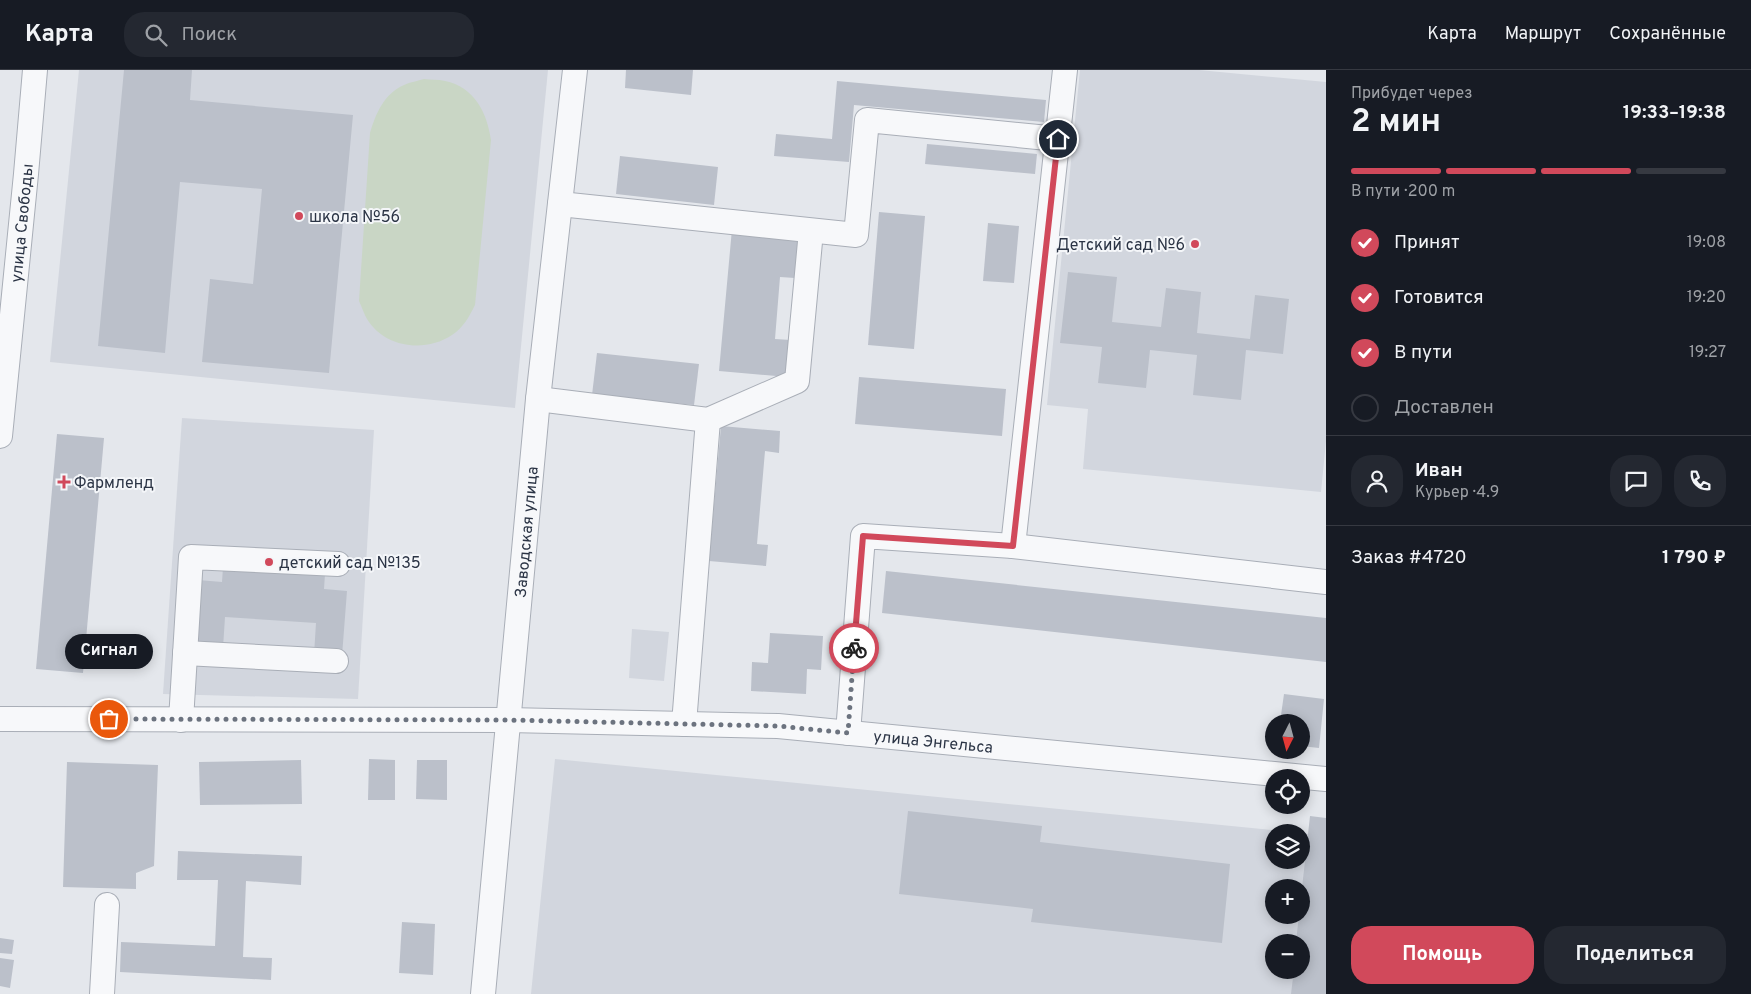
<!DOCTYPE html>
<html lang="ru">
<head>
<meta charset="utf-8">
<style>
	:root { --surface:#171b24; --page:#242831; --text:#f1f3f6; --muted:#9ea1a6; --line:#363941; --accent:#d1495b }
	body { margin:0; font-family:Overpass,sans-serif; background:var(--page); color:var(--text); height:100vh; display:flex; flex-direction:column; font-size:19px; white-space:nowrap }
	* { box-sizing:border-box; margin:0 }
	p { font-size:16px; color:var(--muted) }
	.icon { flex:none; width:28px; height:28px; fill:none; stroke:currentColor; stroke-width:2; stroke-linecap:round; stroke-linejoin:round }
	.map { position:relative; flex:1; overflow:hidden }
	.details { display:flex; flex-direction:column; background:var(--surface); width:425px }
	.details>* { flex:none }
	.needle { width:32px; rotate:186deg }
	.tools { position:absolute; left:1265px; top:644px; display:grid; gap:10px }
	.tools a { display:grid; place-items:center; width:45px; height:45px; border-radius:50%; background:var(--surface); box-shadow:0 2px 12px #0003; font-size:25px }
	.pin { position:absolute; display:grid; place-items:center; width:42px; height:42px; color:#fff; margin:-21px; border:2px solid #fff; border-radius:50%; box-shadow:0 1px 5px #0007 }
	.courier { position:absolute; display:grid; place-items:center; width:50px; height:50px; margin:-25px; border:4px solid #d1495b; border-radius:50%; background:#fff; color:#222; box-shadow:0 1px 6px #0007 }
	.bubble { position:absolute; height:35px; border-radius:18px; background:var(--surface); box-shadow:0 2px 12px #0003; font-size:16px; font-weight:700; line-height:35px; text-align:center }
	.head em { font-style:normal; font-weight:700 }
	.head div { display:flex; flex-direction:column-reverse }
	.head { display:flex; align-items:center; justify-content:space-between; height:85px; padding:0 25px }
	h1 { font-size:32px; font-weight:700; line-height:38px }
	.bar { display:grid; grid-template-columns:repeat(4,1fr); gap:8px 5px; align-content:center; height:60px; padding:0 25px }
	.bar i { height:6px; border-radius:4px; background:var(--line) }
	.bar .selected { background:var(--accent) }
	.bar p { grid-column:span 4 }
	.line { display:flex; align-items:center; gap:12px; padding:0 25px; border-top:1px solid var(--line) }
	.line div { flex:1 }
	.round { display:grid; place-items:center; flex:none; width:52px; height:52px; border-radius:20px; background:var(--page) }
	ol { padding:0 25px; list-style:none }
	li { display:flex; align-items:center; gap:15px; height:55px }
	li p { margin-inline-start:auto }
	li .icon { padding:5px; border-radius:50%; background:var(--accent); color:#fff; stroke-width:4 }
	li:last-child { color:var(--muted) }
	li i { width:28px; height:28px; border:2px solid var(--line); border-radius:50% }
	.primary-button { display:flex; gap:10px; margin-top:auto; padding:10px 25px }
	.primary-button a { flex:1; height:58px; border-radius:20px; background:var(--accent); color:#fff; font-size:20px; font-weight:700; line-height:58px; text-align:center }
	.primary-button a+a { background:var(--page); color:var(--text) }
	header { display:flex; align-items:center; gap:30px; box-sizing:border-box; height:70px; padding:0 25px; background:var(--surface); border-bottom:1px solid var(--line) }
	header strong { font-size:24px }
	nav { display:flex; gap:28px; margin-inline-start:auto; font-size:18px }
	.search { width:350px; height:45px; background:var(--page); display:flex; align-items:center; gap:12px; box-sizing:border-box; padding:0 18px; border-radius:20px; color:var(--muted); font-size:19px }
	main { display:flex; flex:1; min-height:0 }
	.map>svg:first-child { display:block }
</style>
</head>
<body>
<header>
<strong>Карта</strong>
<div class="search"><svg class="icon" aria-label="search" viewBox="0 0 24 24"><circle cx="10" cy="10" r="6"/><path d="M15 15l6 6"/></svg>Поиск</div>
<nav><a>Карта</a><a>Маршрут</a><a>Сохранённые</a></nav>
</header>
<main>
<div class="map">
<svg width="1326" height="924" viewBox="0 0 1326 924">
	<rect width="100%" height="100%" fill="#e4e7ec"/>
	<g fill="#d2d6de" fill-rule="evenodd">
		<path d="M79,0H548L515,338L50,292Z"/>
		<path d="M1080,0H1199L1326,12V371L1321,422L1083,399L1088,339L1047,335Z"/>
		<path d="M182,348L374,360L358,629L163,624Z"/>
		<path d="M632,559L669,562L664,611L629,608Z"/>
		<path d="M555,689L1291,762H1274V790H1301V763L1326,766V924H531ZM1274,818H1301V845H1274ZM1274,872H1301V900H1274Z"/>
	</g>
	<path fill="#c9d6c5" d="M424,9C431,10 438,9 445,11C474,17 487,42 491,70L475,235C469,247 463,258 452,265C425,283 385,278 367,249C364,244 362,237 359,231L370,63C376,43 384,24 404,15C410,12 418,11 424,9Z"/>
	<g fill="#bbc0ca">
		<path d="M124,0H192L190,30L353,45L329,303L202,292L210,209L253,214L262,119L180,112L165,283L98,276Z"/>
		<path d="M626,0H693L691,25L625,18Z"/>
		<path d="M837,11L1046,30L1044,52L854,35L849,92L774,86L776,64L832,69Z"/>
		<path d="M927,74L1037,84L1035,104L925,94Z"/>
		<path d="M620,86L718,97L714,135L616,124Z"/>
		<path d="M879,142L925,146L914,279L868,275Z"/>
		<path d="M988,153L1019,156L1014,213L983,211Z"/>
		<path d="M732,159L798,165L795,208L780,207L775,269L791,270L788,307L719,301Z"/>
		<path d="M1068,202L1117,207L1112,252L1161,257L1166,218L1201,222L1197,263L1250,269L1255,225L1289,229L1283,284L1246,280L1241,330L1193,325L1197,285L1150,280L1146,318L1098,313L1102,277L1060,273Z"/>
		<path d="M597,283L699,294L694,335L592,325Z"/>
		<path d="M859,307L1006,319L1002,366L855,354Z"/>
		<path d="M721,356L780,361L779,383L765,381L757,474L768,475L766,496L709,491Z"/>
		<path d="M57,364L104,368L83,603L36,599Z"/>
		<path d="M223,497L325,504L324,519L347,521L342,586L314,585L316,553L225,547L223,578L193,576L198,510L222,512Z"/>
		<path d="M886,501L1326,548V592L882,543Z"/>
		<path d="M770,563L823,566L821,600L807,599L806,624L751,621L752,592L768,593Z"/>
		<path d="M1284,624L1324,629L1319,678L1301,676V652H1280Z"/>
		<path d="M369,689L395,690V730H368Z"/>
		<path d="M301,690L302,734L200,735L199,692Z"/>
		<path d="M417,690H447V730L416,729Z"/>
		<path d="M67,692L158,695L154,796L136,803V819L63,817Z"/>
		<path d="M908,741L1042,756L1040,772L1230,794L1222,873L1031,852L1033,839L899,824Z"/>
		<path d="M1310,746L1326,748V924H1291L1294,900H1301V872H1296L1299,845H1301V827Z"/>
		<path d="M178,781L302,786L301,815L246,811L243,887L272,888L271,910L120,902L121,872L215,876L218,810H177Z"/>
		<path d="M402,852L435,854L433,905L399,903Z"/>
		<path d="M0,868L14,870L12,884L0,883Z"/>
		<path d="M0,888L14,890L10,918L0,916Z"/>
	</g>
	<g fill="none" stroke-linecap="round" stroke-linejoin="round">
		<defs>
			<g id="minor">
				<path d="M560,134L856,165L867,50L1058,69"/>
				<path d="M538,329L708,350L797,311L811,161"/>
				<path id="s1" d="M0,366L26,104L35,0"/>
				<path d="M1013,476L1065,0"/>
				<path d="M185,583L336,591"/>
				<path id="s2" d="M0,649L508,650L778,656L1326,709"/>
				<path d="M181,650L191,487L338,494"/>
				<path d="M684,654L708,350"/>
				<path d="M848,663L863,466L1013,476L1326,512"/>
				<path d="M102,924L107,835"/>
				<path id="s3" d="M483,924L538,329L575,0"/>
			</g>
		</defs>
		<use href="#minor" stroke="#a9aeb7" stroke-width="26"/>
		<use href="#minor" stroke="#f7f8fa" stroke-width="24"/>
	</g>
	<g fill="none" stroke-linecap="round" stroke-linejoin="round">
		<path stroke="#6c737f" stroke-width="5" stroke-dasharray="0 9" d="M109,649L508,650L778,656L848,663L854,578"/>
		<path stroke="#d1495b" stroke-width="6" d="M854,578L863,466L1013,476L1058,69"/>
	</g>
	<g fill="#d1495b" stroke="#f4f6f9" stroke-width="2">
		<circle cx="299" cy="146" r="5"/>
		<circle cx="1195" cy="174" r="5"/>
		<path d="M61.5 404.5h5v5h5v5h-5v5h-5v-5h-5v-5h5z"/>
		<circle cx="269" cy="492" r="5"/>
	</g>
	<g text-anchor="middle" stroke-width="4" stroke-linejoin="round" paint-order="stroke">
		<g font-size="16" fill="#2b3445" stroke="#f4f6f9" text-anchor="start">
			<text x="309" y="152">школа №56</text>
			<text x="1185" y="180" text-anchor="end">Детский сад №6</text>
			<text x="74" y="418">Фармленд</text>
			<text x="279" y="498">детский сад №135</text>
		</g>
		<g font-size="16" fill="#2b3445" stroke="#f4f6f9">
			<text dy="6" stroke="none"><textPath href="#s1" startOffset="214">улица Свободы</textPath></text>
			<text dy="6" stroke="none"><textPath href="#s3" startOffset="464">Заводская улица</textPath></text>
			<text dy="6" stroke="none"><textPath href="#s2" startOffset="934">улица Энгельса</textPath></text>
		</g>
	</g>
</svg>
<div class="tools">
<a><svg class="needle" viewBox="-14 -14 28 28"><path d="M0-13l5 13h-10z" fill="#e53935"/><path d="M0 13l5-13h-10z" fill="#9ea1a6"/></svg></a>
<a><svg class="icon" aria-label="locate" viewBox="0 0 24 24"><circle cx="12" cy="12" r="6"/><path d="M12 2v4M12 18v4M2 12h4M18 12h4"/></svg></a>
<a><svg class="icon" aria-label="layers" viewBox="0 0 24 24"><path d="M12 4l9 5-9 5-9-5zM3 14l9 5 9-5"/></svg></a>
<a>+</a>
<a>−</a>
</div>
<div class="pin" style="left:109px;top:649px;background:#ea580c"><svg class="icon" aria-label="bag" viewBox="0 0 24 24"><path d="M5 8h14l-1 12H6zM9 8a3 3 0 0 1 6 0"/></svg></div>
<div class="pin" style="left:1058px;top:69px;background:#1f2937"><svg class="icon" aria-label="home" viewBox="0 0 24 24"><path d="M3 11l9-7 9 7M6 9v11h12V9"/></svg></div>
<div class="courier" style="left:854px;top:578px"><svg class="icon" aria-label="bike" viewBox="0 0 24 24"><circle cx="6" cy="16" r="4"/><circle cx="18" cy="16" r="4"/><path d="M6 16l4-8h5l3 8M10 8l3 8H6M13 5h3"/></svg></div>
<div class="bubble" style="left:65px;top:564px;width:88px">Сигнал</div>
</div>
<section class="details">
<div class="head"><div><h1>2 мин</h1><p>Прибудет через</p></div><em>19:33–19:38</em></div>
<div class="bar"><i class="selected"></i><i class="selected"></i><i class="selected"></i><i></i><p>В пути · 200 m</p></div>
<ol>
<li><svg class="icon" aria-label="check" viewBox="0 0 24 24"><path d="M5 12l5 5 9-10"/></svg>Принят<p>19:08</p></li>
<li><svg class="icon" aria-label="check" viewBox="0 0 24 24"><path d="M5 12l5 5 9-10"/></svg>Готовится<p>19:20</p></li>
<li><svg class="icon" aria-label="check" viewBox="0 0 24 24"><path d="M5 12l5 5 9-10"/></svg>В пути<p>19:27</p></li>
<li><i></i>Доставлен</li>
</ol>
<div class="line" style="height:90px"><a class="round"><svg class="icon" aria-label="person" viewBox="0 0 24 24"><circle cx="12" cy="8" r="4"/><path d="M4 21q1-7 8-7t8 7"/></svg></a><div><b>Иван</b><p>Курьер · 4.9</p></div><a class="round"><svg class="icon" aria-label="chat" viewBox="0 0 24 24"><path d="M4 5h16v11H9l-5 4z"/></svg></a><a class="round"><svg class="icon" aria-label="phone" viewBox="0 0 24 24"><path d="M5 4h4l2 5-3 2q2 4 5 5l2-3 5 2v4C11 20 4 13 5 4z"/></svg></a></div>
<div class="line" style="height:65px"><div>Заказ #4720</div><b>1 790 ₽</b></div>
<div class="primary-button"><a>Помощь</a><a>Поделиться</a></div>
</section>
</main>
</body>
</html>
